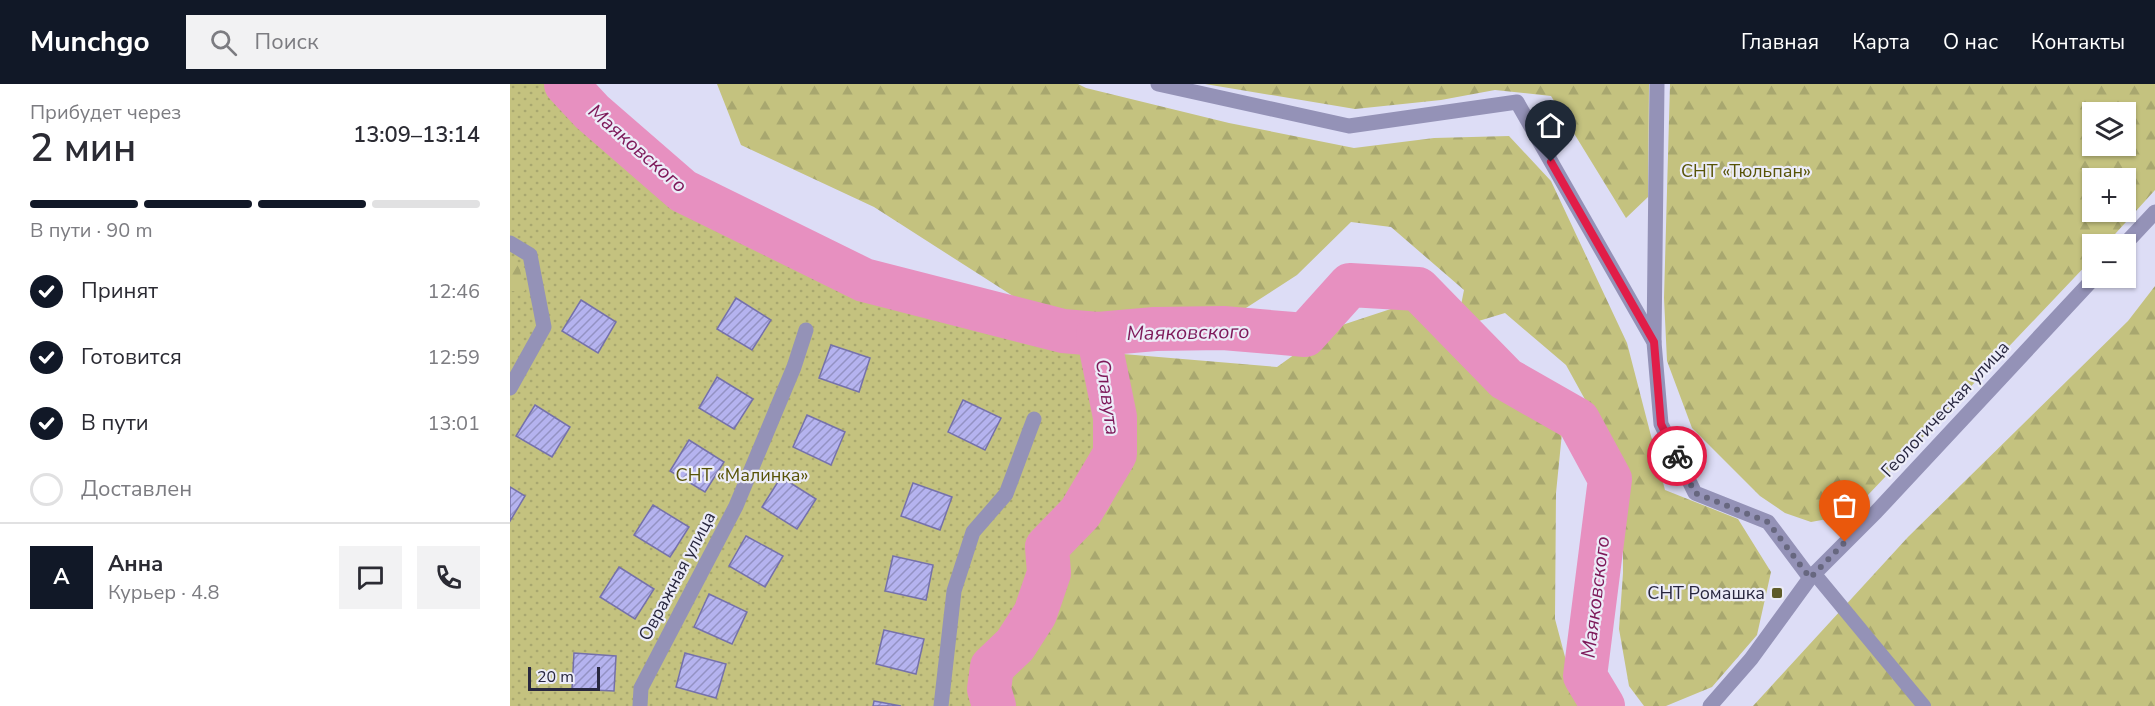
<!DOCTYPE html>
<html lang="ru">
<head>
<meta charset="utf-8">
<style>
	:root { --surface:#fff; --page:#f2f2f3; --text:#2b2b33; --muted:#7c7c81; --line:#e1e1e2; --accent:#111827 }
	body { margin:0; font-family:"Nunito Sans",sans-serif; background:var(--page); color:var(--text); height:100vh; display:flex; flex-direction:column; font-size:22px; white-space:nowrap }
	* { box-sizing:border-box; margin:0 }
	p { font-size:20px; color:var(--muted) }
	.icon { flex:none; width:33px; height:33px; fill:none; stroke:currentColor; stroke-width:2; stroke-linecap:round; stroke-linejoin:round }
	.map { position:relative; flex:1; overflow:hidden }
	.side { display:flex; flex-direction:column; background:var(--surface); width:510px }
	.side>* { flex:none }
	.buttons { position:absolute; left:1572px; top:18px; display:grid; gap:12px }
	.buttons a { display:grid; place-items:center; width:54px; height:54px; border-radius:0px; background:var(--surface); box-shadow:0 2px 4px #0004; font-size:30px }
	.scale { position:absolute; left:18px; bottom:15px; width:72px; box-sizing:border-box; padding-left:6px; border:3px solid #28273f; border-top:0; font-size:16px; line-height:21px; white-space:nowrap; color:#28273f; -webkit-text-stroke:4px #ececf8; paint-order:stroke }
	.pin { position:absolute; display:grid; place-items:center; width:51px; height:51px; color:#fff; margin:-62px -26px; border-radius:50% 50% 50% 0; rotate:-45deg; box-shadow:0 0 6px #0007 }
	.pin .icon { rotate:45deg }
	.courier { position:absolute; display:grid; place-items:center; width:60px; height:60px; margin:-30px; border:4px solid #e11d48; border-radius:50%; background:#fff; color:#222; box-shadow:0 2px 8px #0007 }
	.headline em { font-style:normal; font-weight:600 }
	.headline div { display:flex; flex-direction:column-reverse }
	.headline { display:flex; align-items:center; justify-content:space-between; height:102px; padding:0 30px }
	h1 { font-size:39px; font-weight:600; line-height:45px }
	.bar { display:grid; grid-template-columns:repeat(4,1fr); gap:9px 6px; align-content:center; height:72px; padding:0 30px }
	.bar i { height:8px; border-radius:4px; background:var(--line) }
	.bar .current { background:var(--accent) }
	.bar p { grid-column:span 4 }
	.line { display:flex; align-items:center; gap:15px; padding:0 30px; border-top:2px solid var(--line) }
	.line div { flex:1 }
	.round { display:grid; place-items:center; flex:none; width:63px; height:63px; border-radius:0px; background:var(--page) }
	ol { padding:0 30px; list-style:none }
	li { display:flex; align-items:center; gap:18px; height:66px }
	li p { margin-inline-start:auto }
	li .icon { padding:6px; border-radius:50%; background:var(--accent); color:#fff; stroke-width:4 }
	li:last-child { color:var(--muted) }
	li i { width:33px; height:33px; border:3px solid var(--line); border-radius:50% }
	header { display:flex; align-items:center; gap:36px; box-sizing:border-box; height:84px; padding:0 30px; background:var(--accent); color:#fff }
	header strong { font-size:28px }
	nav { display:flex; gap:33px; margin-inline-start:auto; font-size:21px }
	.search { width:420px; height:54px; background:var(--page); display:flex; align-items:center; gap:15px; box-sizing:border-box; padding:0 21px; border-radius:0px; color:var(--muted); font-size:22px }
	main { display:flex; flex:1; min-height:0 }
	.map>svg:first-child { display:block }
</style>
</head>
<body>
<header>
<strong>Munchgo</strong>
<div class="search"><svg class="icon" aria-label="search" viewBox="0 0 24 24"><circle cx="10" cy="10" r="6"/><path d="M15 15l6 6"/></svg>Поиск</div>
<nav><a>Главная</a><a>Карта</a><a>О нас</a><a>Контакты</a></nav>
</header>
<main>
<section class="side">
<div class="headline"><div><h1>2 мин</h1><p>Прибудет через</p></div><em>13:09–13:14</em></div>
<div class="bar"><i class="current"></i><i class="current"></i><i class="current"></i><i></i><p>В пути · 90 m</p></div>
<ol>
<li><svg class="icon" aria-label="check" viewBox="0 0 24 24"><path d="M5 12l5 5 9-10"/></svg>Принят<p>12:46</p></li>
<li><svg class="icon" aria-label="check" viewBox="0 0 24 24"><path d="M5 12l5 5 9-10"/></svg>Готовится<p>12:59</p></li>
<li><svg class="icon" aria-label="check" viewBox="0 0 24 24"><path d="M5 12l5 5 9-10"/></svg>В пути<p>13:01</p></li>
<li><i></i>Доставлен</li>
</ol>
<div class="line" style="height:108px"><b class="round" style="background:var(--accent);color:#fff">А</b><div><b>Анна</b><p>Курьер · 4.8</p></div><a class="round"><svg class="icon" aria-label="chat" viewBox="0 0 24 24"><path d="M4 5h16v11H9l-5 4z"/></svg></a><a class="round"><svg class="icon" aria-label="phone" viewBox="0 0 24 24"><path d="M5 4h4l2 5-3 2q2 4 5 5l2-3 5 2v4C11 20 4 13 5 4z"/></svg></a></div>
</section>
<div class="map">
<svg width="1645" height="622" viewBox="0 0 1645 622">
	<defs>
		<pattern id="green-dots" width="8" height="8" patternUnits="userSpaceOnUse" patternTransform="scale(1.5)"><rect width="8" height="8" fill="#c4c27f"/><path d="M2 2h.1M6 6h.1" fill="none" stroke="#a8a76f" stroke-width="1.8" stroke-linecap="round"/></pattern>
		<pattern id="forest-firs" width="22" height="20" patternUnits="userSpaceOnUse" patternTransform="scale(1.5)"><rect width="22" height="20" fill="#c4c27f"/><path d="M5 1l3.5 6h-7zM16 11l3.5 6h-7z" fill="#a8a76f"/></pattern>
		<pattern id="building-hatch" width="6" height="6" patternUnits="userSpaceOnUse" patternTransform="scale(1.5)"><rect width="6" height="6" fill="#b5b3ef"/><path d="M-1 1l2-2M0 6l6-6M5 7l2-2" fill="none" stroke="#9392c3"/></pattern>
	</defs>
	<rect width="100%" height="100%" fill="#ddddf6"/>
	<path fill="url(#green-dots)" d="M0,0H59L150,87L316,177L588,250L605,333L537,463L539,489L525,530L505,561L490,610L498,622H0Z"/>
	<g fill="url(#forest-firs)" fill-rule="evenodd">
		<path d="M207,0H568L576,4L719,39L844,64L924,54L999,52L1041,97L1117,259L1155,406L1228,435L1261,488L1247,551L1202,603L1156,622H1134L1119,602L1109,545L1113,489V422L1083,330L1056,281L995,229L962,239L950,226L954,206L881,143L841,138L787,191L725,231L599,235L509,216L364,123L231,61Z"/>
		<path d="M695,0H1139L1138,113L1116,134L1041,12L985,6L931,16L845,25Z"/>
		<path d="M1160,0H1645V106L1596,160H1582V175L1339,431L1301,438L1275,429L1250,412L1182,344L1157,277L1154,214ZM1582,28H1616V62H1582ZM1582,94H1616V128H1582Z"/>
		<path d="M0,176L9,182L15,207H0Z"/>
		<path d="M1645,202V622H1243L1398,453L1618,237Z"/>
		<path d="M902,218L959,283L1052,349L1046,409L1045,535L1068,622H501L493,610L527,543L562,455L605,385L615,336L613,270L767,283L820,245Z"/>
	</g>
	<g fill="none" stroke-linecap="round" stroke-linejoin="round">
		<g stroke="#e790c0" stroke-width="44">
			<path d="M56,0L82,28L173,107L354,196L553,247L588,250L645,245L713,244L795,251L840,201L908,205L996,295L1068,336L1100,395L1075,592L1093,622"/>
			<path d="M484,622L479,605L482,583L505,561L525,530L539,489L537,463L570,429L605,370V333L588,250"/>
		</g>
	</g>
	<g fill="url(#building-hatch)" stroke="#7571aa" stroke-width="1.5">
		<path d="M226,214L261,236L242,266L207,245Z"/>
		<path d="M71,216L106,238L88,269L52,247Z"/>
		<path d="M321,261L360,274L349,308L309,294Z"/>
		<path d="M207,293L243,315L224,345L189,324Z"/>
		<path d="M453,316L491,334L475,366L438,348Z"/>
		<path d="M25,321L60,343L42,373L6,352Z"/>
		<path d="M297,331L335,348L321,381L283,363Z"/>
		<path d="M179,356L214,378L195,408L160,387Z"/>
		<path d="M271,393L306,415L287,445L252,423Z"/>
		<path d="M403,399L442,413L430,446L391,432Z"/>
		<path d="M0,403L15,412L0,437Z"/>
		<path d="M143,421L179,443L160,473L124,451Z"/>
		<path d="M236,452L273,472L255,503L219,482Z"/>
		<path d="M383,472L423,481L416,516L375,507Z"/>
		<path d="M109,483L144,505L125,535L90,513Z"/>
		<path d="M199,510L237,528L222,560L184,543Z"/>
		<path d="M374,546L414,555L406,590L366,580Z"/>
		<path d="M64,569L106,572L104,607L62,605Z"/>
		<path d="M175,569L216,580L206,614L166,603Z"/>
		<path d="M364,617L391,622H363Z"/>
	</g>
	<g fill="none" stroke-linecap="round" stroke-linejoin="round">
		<path stroke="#9492b7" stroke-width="14" d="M1304,489L1414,622"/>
		<g stroke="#9492b7" stroke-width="15">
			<path d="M648,0L839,42L1007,18L1144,258L1151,340L1185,409L1258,438L1300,494"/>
			<path d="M0,159L20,171L34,243L0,304"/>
			<path d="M1144,258L1147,0"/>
			<path d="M130,622L131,604L226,422L284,283L296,246"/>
			<path d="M431,622L444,507L463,448L496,410L524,335"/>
		</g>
		<g stroke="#9492b7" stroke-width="15">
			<path d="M1615,160L1645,128"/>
			<path d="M1200,622L1241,575L1300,494L1366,428L1584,194"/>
		</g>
	</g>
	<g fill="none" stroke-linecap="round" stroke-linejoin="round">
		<path stroke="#67677f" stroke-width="6" stroke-dasharray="0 10.8" d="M1167,372L1185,409L1258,438L1300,494L1335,458"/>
		<path stroke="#e11d48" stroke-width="8" d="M1041,78L1144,258L1151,340L1167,372"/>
	</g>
	<rect fill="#5e5b28" stroke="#ececf8" stroke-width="2" x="1261" y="503" width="12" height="12" rx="3"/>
	<g text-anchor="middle" stroke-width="4.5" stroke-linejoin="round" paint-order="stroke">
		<g font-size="18" fill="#575307" stroke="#ececf8">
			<text x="1236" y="93">СНТ «Тюльпан»</text>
			<text x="232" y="397">СНТ «Малинка»</text>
		</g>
		<g font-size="18" fill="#28273f" stroke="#ececf8">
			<text transform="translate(1435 325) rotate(-47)" y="6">Геологическая улица</text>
			<text transform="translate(167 492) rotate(-62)" y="6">Овражная улица</text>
		</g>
		<g font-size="18" fill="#28273f" stroke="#ececf8" text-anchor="end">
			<text x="1255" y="515">СНТ Ромашка</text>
		</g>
		<g font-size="20" font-style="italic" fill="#7d1859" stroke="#ececf8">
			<text transform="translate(128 64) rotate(41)" y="7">Маяковского</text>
			<text transform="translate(678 248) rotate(-1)" y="7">Маяковского</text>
			<text transform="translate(598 313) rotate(82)" y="7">Славута</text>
			<text transform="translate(1085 513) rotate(-83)" y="7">Маяковского</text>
		</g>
	</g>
</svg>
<div class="buttons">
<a><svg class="icon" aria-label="layers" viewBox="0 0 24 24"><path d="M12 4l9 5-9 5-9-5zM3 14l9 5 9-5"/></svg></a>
<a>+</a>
<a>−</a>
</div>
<div class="scale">20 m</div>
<div class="pin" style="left:1335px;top:458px;background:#ea580c"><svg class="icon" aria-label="bag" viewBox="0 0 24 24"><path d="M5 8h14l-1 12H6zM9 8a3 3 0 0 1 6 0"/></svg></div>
<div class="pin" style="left:1041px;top:78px;background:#1f2937"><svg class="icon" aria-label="home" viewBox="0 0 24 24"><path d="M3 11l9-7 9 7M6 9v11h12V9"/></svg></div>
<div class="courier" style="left:1167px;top:372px"><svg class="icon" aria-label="bike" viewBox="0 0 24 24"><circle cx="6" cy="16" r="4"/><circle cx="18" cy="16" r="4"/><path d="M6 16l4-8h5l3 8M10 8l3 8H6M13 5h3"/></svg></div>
</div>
</main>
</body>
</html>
